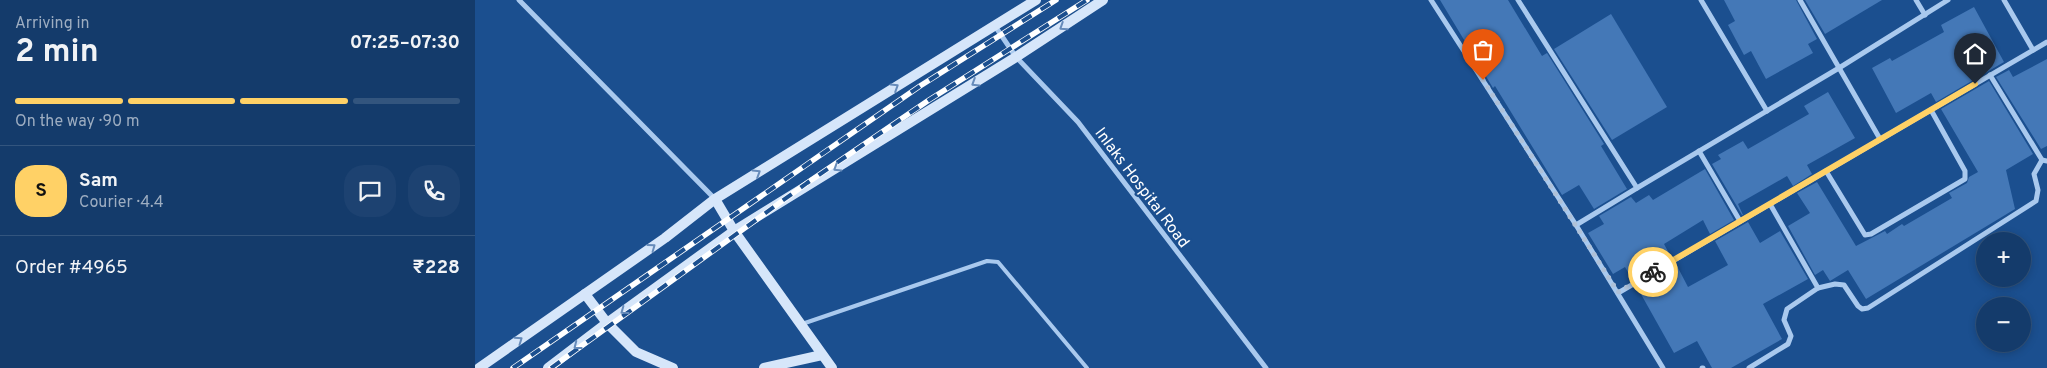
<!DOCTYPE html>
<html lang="en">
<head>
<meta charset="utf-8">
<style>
	:root { --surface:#143b6b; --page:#1d4271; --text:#f1f3f6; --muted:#9dadc1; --line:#33557e; --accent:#ffd166 }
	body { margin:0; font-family:Overpass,sans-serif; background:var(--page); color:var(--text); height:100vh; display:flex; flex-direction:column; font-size:19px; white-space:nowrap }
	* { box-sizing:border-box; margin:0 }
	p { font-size:16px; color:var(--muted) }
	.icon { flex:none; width:28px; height:28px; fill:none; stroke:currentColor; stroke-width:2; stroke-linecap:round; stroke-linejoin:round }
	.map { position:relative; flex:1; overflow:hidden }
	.side { display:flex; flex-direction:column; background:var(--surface); width:475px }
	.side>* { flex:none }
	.buttons { position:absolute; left:1501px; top:232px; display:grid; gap:10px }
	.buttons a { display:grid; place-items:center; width:55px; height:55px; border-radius:50%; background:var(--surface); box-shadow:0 2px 8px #0003,0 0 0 1px var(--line); font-size:25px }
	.pin { position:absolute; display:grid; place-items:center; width:42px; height:42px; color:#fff; margin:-51px -21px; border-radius:50% 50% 50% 0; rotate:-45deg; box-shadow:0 0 5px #0007 }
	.pin .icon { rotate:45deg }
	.courier { position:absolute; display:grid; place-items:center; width:50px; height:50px; margin:-25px; border:4px solid #ffd166; border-radius:50%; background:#fff; color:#222; box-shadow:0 1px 6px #0007 }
	.overview em { font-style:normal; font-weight:700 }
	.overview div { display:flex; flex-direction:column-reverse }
	.overview { display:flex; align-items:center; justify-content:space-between; height:85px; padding:0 15px }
	h1 { font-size:32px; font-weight:700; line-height:38px }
	.bar { display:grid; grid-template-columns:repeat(4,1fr); gap:8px 5px; align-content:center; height:60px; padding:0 15px }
	.bar i { height:6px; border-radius:4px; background:var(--line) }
	.bar .current { background:var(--accent) }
	.bar p { grid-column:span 4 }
	.line { display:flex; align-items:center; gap:12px; padding:0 15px; border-top:1px solid var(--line) }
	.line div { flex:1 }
	.round { display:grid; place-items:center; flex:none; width:52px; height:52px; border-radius:20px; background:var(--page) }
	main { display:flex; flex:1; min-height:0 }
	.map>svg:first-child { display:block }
</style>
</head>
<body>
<main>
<section class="side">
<div class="overview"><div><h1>2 min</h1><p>Arriving in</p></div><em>07:25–07:30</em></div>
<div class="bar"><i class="current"></i><i class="current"></i><i class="current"></i><i></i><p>On the way · 90 m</p></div>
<div class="line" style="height:90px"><b class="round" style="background:var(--accent);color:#111">S</b><div><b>Sam</b><p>Courier · 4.4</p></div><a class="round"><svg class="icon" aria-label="chat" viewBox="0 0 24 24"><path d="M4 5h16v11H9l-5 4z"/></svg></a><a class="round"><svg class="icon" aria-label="phone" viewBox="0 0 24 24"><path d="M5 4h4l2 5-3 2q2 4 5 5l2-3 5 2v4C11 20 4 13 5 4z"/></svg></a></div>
<div class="line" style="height:65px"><div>Order #4965</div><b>₹228</b></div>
</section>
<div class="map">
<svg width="1572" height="368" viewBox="0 0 1572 368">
	<rect width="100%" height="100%" fill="#1b4f8f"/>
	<g fill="#4478b7">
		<path d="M965,0H1033L1067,56L1072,53L1129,144L1126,146L1152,189L1119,209L1104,185L1087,195L1020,86L1018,88Z"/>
		<path d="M1249,0H1321L1342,39L1333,44L1338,53L1291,79L1276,51L1269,55L1253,25L1260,21Z"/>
		<path d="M1330,0H1407L1350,34Z"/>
		<path d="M1499,7L1529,62L1461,102L1456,93L1421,113L1397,68L1415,58L1417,61L1469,32L1466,25Z"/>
		<path d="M1136,14L1192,107L1137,140L1079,49Z"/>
		<path d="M1572,59V146L1566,149L1521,77L1534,70L1538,77Z"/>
		<path d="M1514,81L1558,154L1531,170L1540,209L1391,299L1373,270L1355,281L1348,270L1340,275L1313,226L1335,213L1322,193L1342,182L1381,246L1410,231L1412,234L1427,224L1429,226L1477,198L1474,193L1492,183L1494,177L1503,172L1466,109Z"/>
		<path d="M1353,92L1380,138L1332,165L1337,174L1318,186L1312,176L1263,204L1268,215H1267L1237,164L1246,159L1243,155L1268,141L1273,149L1334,114L1329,106Z"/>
		<path d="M1230,169L1259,220L1235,234L1228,220L1189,244L1196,257L1157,279L1150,267L1138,274L1113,233L1129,224L1124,216L1156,197L1161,203L1174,195L1178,200Z"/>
		<path d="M1273,222L1285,243L1305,231L1333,279L1288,304L1307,339L1256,368H1237L1222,341L1199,353L1162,287L1201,264L1213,287L1253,265L1240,241Z"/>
	</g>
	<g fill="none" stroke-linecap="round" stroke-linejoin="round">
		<path stroke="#a9c9ee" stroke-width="4" d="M327,324L512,261L523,262L612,368"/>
		<g stroke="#a9c9ee" stroke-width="5">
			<path d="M44,0L240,199"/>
			<path d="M956,0L1101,225L1188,368"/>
			<path d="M1043,0L1162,188L1101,225"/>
			<path d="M1226,0L1292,111"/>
			<path d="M1325,0L1405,139"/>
			<path d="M1441,0L1450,15"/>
			<path d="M1529,0L1558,50"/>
			<path d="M520,26L541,57L603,122L791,368"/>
			<path d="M1515,75L1567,160L1572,161"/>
			<path d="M1224,151L1265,221"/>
			<path d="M1351,171L1390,235L1396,234L1490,179V171L1456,110"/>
			<path d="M1162,188L1364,68L1473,0"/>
			<path d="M1295,204L1343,288"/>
			<path d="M1143,293L1572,42"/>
			<path d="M1227,368H1228"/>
			<path d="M1274,368L1313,344L1316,336L1309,320L1312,309L1343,288L1360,284L1369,285L1383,306L1387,309L1393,308L1561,201L1563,190L1559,174L1567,160"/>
		</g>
		<g stroke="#d6e6fa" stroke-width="10">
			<path d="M240,199L259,231L357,368"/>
			<path d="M110,294L132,323L161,352L198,368"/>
			<path d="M4,368L190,238L240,199L561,0"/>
			<path d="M73,368L132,323L259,231L541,57L628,0"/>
			<path d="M289,368L347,355"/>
		</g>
		<defs>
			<g id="rail">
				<path d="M38,368L445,86L581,0"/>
				<path d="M76,368L332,183L454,100L612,0"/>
			</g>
		</defs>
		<use href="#rail" stroke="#fff" stroke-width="5.5"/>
		<use href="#rail" stroke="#1b4f8f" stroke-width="4" stroke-dasharray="11" stroke-linecap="butt"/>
	</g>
	<defs><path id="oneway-chevron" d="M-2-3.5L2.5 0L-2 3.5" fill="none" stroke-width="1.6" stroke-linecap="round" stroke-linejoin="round" transform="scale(1.25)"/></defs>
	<g stroke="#668bba">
		<use href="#oneway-chevron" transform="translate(588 27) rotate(147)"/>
		<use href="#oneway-chevron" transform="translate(500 83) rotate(148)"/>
		<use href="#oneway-chevron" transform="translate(420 87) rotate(-32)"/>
		<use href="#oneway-chevron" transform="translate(362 168) rotate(148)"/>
		<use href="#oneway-chevron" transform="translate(282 173) rotate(-32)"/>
		<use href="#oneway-chevron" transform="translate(177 247) rotate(-36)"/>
		<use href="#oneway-chevron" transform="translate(149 311) rotate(144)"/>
		<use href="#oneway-chevron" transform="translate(44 340) rotate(-35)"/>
		<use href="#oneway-chevron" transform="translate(102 346) rotate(142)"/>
	</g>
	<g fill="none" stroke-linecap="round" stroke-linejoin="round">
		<path stroke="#afc1d8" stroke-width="5" stroke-dasharray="0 9" d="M1008,80L1143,292L1178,272"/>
		<path stroke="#ffd166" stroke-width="6" d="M1178,272L1500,84"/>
	</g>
	<g text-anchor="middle" stroke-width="4.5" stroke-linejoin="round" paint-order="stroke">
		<g font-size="16" fill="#fff" stroke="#1b4f8f">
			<text transform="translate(668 187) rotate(53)" y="6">Inlaks Hospital Road</text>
		</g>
	</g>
</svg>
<div class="buttons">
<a>+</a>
<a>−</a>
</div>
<div class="pin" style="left:1008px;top:80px;background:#ea580c"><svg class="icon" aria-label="bag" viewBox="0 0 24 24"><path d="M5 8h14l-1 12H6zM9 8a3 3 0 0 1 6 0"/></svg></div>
<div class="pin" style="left:1500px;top:84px;background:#1f2937"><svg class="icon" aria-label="home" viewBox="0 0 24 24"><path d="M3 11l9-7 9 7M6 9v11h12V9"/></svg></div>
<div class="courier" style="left:1178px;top:272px"><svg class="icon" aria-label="bike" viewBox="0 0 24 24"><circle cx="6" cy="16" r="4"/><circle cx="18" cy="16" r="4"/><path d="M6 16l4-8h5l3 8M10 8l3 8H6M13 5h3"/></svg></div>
</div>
</main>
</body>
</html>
